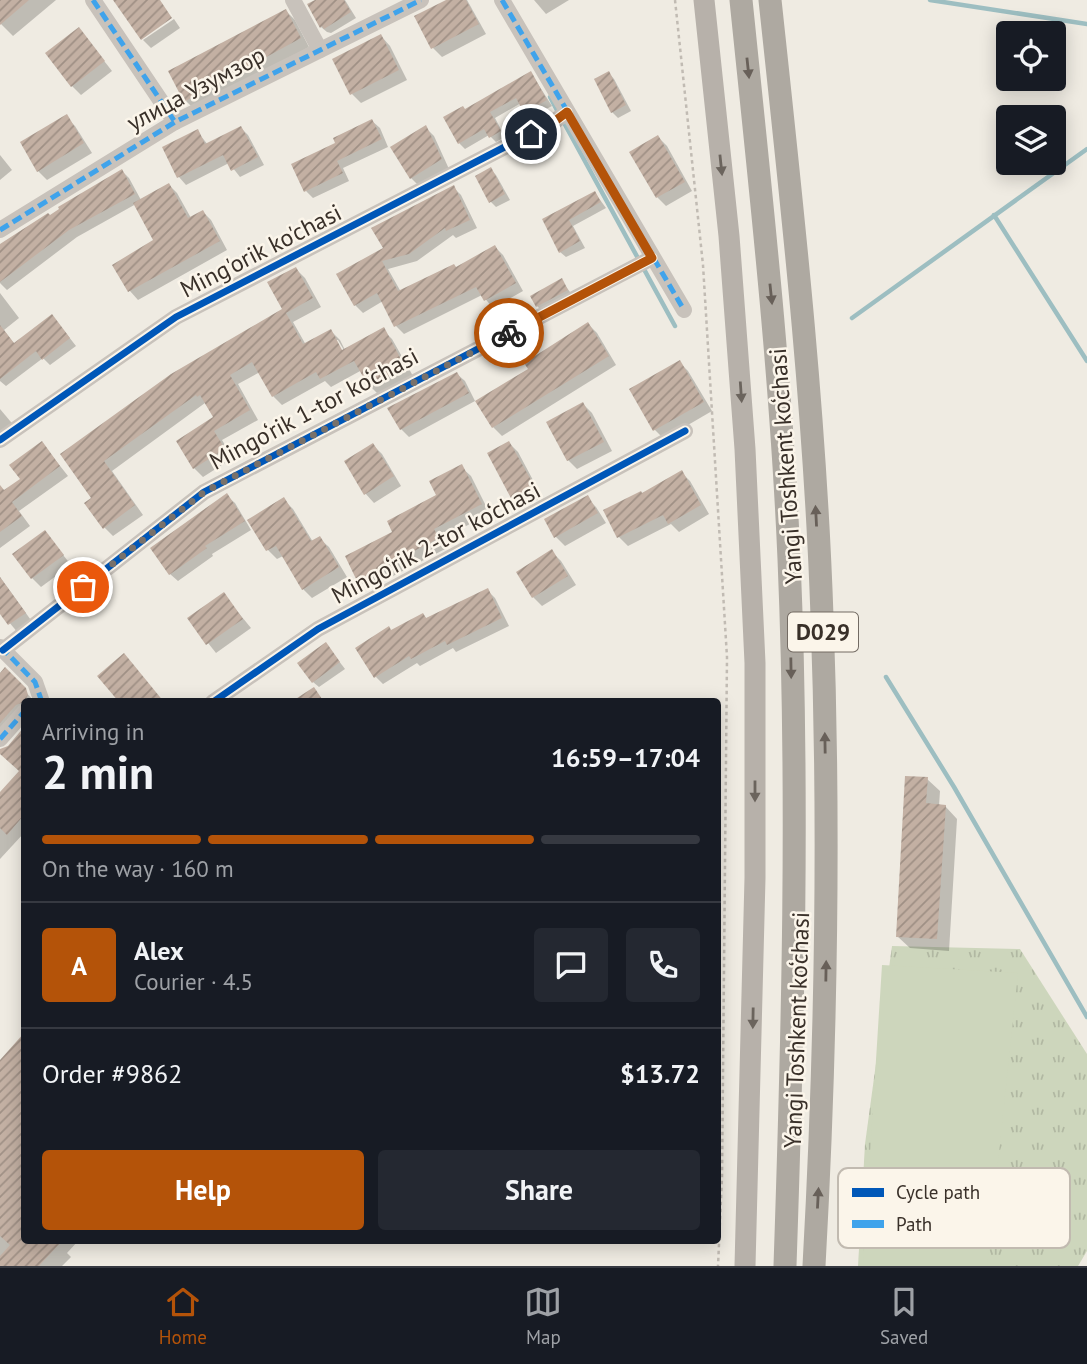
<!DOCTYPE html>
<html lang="en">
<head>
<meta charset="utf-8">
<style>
	:root { --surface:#171b24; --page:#242831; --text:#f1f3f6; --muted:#9ea1a6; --line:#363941; --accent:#b45309 }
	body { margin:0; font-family:"PT Sans",sans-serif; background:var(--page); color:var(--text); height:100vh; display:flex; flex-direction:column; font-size:26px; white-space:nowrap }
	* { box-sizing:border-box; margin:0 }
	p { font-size:23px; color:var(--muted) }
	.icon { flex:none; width:38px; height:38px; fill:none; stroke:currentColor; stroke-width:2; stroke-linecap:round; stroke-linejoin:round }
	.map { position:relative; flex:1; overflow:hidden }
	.drawer { position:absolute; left:21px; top:698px; width:700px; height:546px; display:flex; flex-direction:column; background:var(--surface); border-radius:7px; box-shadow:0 4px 18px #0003 }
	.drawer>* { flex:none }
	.buttons { position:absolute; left:996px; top:21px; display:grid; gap:14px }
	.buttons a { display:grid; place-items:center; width:70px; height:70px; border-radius:7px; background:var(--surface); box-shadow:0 4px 18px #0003; font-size:35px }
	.pin { position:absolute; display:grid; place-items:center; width:60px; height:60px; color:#fff; margin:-30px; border:4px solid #fff; border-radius:50%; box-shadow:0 2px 7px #0007 }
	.courier { position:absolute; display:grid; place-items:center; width:70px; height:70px; margin:-35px; border:5px solid #b45309; border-radius:50%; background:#fff; color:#222; box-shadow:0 2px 9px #0007 }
	.summary em { font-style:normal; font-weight:700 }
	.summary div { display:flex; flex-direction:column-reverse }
	.summary { display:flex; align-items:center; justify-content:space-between; height:119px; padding:0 21px }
	h1 { font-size:46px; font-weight:700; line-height:52px }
	.bar { display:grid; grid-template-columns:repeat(4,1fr); gap:10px 7px; align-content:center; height:84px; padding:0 21px }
	.bar i { height:9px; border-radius:5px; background:var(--line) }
	.bar .selected { background:var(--accent) }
	.bar p { grid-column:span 4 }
	.line { display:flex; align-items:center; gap:18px; padding:0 21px; border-top:2px solid var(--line) }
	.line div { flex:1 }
	.round { display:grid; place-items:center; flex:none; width:74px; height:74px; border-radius:7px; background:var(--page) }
	.button { display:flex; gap:14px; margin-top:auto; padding:14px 21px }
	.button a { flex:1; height:80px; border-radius:7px; background:var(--accent); color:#fff; font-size:28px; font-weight:700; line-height:80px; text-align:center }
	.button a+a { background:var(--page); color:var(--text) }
	.tab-bar { display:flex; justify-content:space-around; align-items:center; height:98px; border-top:2px solid var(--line); background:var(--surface); font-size:19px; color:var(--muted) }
	.tab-bar a { display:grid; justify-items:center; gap:4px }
	.tab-bar .selected { color:var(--accent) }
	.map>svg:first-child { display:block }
</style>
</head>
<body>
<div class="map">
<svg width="1087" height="1266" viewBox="0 0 1087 1266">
	<defs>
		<pattern id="grass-tufts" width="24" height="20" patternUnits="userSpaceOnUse" patternTransform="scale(1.75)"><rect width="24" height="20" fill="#cdd6bc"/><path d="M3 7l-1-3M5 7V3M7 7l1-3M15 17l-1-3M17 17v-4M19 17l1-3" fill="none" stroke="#b1b8a2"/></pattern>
		<pattern id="building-hatch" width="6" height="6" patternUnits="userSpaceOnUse" patternTransform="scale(1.75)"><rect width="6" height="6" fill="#c3b0a3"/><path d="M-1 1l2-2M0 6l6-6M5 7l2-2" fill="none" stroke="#9f9085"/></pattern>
	</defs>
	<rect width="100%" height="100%" fill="#efebe2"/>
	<path fill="url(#grass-tufts)" d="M892,946L1020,949L1087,1054V1251L1078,1266H858L865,1144Z"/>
	<path fill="#cdd6bc" d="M882,965L1018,973L987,1266H863Z"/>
	<g fill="#0003" fill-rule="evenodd">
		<path d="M0,0H56L13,36L0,23Z"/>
		<path d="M318,0H345L356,18L331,33L327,32L321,27Z"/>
		<path d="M449,0H467L486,34L442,57L433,48Z"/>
		<path d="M534,0H569L546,14Z"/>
		<path d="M286,11L295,20L309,47L195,110L186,101Z"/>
		<path d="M174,19L180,28L151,48L143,40Z"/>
		<path d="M79,29L112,71L81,95L72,86Z"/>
		<path d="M381,36L390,46L407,80L361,103L352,94Z"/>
		<path d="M531,73L552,106L531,117L521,103L495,118L505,137L496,142L489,135L465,149L459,143L466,111Z"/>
		<path d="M609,73L614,79L631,111L618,118L612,112Z"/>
		<path d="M66,117L75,126L92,153L47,180L38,171Z"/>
		<path d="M372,121L380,128L388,147L343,168L349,181L313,198L306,191L338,144Z"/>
		<path d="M425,127L434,136L449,169L420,187L411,178Z"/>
		<path d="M241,128L248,135L264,165L240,177L229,163L186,185L179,177L165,148L197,131L208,145Z"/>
		<path d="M658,137L667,146L692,191L666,206L657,197Z"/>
		<path d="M0,155L12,170L0,180Z"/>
		<path d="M490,169L496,175L510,200L496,207L490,201Z"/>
		<path d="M122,171L129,178L141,200L169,185L177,193L191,218L203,212L211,220L227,250L138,300L130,291L115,265L156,241L136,204L77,237L7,290L0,283V247Z"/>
		<path d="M453,187L461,195L477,228L456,238L453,235L417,261L388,269L401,292L457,268L495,247L503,255L523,291L493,308L482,295L404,334L396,326L383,301L363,313L355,305L385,249Z"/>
		<path d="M595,193L606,208L573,226L585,248L566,257L560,252L544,220Z"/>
		<path d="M296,269L305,278L321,307L293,322L306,345L331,331L340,340L345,350L383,330L392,339L413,376L379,395L370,386L362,370L331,387L325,381L282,405L273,396L260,372L238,384L258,420L222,440L233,458L203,477L194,468L215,418L205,403L112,471L143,515L113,536L104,527L94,498L62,455L284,310ZM334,340H338L348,357L345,359Z"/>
		<path d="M561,280L573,296L543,312L537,306Z"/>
		<path d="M0,293L19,318L4,330L15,345L58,323L76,346L50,365L43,358L6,386L0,381Z"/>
		<path d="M588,324L597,333L616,365L502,436L493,427L530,370Z"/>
		<path d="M679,362L688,371L712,411L664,439L655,430L632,390Z"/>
		<path d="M457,374L465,381L475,401L409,437L401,429Z"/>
		<path d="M583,404L592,413L612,451L577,469L568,460Z"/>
		<path d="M0,409L16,428L0,440Z"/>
		<path d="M42,443L68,476L19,511L30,526L0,548V495L22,479Z"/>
		<path d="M509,443L518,452L542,497L523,508L514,499Z"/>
		<path d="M373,445L382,454L401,486L374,503L365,493Z"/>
		<path d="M461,467L471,476L490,514L442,538L447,548L368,589L359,580L347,557L395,533L438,496Z"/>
		<path d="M681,472L690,481L709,514L679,532L671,524L628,546L619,537L605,511L643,494Z"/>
		<path d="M227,496L235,503L251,530L212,554L213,556L178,581L170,574Z"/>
		<path d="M587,498L596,507L606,523L565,546L556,537L546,520Z"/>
		<path d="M284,500L293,509L313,542L319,538L329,547L347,577L312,598L303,589L283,556L277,559L268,550L250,520Z"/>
		<path d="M45,532L71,565L41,587L32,578Z"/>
		<path d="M552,552L561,561L576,585L542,606L533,597Z"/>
		<path d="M0,577L33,623L18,633L0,611Z"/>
		<path d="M487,590L495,598L509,626L456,652L453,648L420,666L417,663L383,684L376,677L392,632L423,615L428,620Z"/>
		<path d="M223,594L251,628L216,653L189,619Z"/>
		<path d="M326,644L345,669L319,687L313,682Z"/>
		<path d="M5,670L35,702H24V714L0,742V676Z"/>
		<path d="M15,778L24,786V833L0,859V795Z"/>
		<path d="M927,779L940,791L939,806H945L957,819L949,951L910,948L897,936Z"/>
		<path d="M24,1035V1241H78L67,1253L71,1257L62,1266H0V1062Z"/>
	</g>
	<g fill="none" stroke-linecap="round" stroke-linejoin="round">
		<g stroke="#9dbec1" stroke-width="4.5">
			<path d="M930,0L1087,24"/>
			<path d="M550,97L559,114"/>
			<path d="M563,121L675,326"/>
			<path d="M994,215L1087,361"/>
			<path d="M852,318L1087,149"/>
			<path d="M886,677L954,787L1087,1017"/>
		</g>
	</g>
	<g fill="url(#building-hatch)">
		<path d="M0,0H29L0,25Z"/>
		<path d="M113,0H160L172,18L141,40Z"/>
		<path d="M315,0H344L351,12L324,29L322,26L320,28L307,4Z"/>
		<path d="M446,0H466L479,24L431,49L414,16Z"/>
		<path d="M286,9L301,38L184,102L168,71Z"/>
		<path d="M79,27L105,61L71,87L45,53Z"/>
		<path d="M381,34L399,70L350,95L332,59Z"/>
		<path d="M531,71L547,100L524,113L516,98L490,112L501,131L489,138L484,129L458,144L443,117L463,106L465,109Z"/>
		<path d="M609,71L626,105L611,113L594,79Z"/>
		<path d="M67,114L84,143L37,172L20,142Z"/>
		<path d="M372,119L382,139L337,161L343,173L304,192L291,164L335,143L333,138Z"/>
		<path d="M426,125L442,159L410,179L390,147Z"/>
		<path d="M241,126L258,157L231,171L223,155L177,178L162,147L198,129L205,144Z"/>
		<path d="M658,135L685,182L656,198L629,152Z"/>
		<path d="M491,167L505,194L489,203L475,176Z"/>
		<path d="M122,169L135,194L69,230L0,282V244L48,213L50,215L59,209L58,207Z"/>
		<path d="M169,183L188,218L203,210L220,241L128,292L112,265L153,240L133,203Z"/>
		<path d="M454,185L470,220L446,231L445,228L409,254L382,261L398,291L454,264L456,267L495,245L516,283L484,301L476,287L394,327L377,293L354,306L336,274L383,248L371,228Z"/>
		<path d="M595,191L601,202L569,220L580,241L559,253L542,219Z"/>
		<path d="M296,267L313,298L286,313L303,344L331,329L342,350L384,327L405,367L369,387L354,361L320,379L316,372L272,397L252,362L230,375L250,410L214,431L225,449L193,469L176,441L213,417L200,395L197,397L196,395L104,461L135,505L103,529L84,503L91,498L60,454L171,374L282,309L267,282Z"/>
		<path d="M562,278L568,290L536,307L530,296Z"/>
		<path d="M52,314L70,338L42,360L36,351L0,379V325L14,343Z"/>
		<path d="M588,322L609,356L492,428L475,401L528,369L524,363Z"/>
		<path d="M680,360L704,402L653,431L629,389Z"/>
		<path d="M457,372L469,393L400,430L387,408Z"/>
		<path d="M583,402L604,442L567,461L546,422Z"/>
		<path d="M42,441L60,466L12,502L22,516L0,532V485L4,490L20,479L9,465Z"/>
		<path d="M509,441L535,487L512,500L487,453Z"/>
		<path d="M373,443L394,476L364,495L344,461Z"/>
		<path d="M462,464L482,504L434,529L439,538L357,581L345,556L392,532L387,521L436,495L429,481Z"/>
		<path d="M682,470L701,505L668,524L663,515L617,538L603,510L641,491L642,493Z"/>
		<path d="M227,493L245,521L205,546L207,548L169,575L150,548Z"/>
		<path d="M588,495L598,513L554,538L544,519Z"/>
		<path d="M284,497L311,541L320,536L339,567L302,590L276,546L266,551L247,520Z"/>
		<path d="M45,530L64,555L31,579L12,554Z"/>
		<path d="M552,549L568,576L532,598L516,572Z"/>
		<path d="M0,577L26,613L8,625L0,614Z"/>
		<path d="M488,588L502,618L447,645L445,641L411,659L409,656L374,678L355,648L389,626L391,630L423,613L426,618Z"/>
		<path d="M224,592L243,619L206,645L187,618Z"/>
		<path d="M326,642L340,662L312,683L297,663Z"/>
		<path d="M124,653L164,702H119L97,676Z"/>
		<path d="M5,667L26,688L28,695L24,702L16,705L0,723V673Z"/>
		<path d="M314,687L324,702H291Z"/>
		<path d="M24,727V815L7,835L0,828V792L19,771L0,754V749L8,746Z"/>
		<path d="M905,776L928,777L926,803L946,805L937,939L896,937Z"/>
		<path d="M24,1033V1241H62L39,1266H0V1256L10,1245L0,1236V1060Z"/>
	</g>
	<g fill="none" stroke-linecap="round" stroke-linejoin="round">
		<path stroke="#c1bbb3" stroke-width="2.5" stroke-dasharray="3.5 3.5" stroke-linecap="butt" d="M675,0L703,265L727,657L722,1177L718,1266"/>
		<g stroke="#c8c2bb" stroke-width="16">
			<path d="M93,0L175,122"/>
			<path d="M293,0L320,50"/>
			<path d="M502,0L684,310"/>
			<path d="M0,230L175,122L421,0"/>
			<path d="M0,440L176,317L555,121L567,112"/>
			<path d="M0,647L35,682L42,702"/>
			<path d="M3,650L204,492L652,258"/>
			<path d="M213,702L318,629L685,431"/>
			<path d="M0,739L24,712"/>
		</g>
		<path stroke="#b7b1aa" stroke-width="21" d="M704,0L729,236L745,449L755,663V878L745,1266"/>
		<g stroke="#aea9a1" stroke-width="23">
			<path d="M741,0C760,186 781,372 789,559C799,795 793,1030 785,1266"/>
			<path d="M770,0C792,205 815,410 822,616C830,833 826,1049 814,1266"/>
		</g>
		<g stroke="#3fa3eb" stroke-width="5" stroke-dasharray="10 5" stroke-linecap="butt">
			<path d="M93,0L175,122"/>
			<path d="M502,0L684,310"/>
			<path d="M0,230L175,122L421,0"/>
			<path d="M1,647L35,682L42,702"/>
			<path d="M0,739L24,712"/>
		</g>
		<defs>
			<g id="cycleway">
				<path d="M0,440L176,317L555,121L567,112"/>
				<path d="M3,650L204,492L652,258"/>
				<path d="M213,702L318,629L685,431"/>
			</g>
		</defs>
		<use href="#cycleway" stroke="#fbf5ea" stroke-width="11"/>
		<use href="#cycleway" stroke="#0057b8" stroke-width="7"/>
	</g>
	<defs><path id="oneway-solid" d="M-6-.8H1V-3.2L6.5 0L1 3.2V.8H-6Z" transform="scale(1.75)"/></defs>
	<g fill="#686059">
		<use href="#oneway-solid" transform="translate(748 68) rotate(84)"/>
		<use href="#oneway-solid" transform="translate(771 294) rotate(84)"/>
		<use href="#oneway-solid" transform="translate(816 516) rotate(-93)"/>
		<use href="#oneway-solid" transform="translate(791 668) rotate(89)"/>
		<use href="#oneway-solid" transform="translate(825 743) rotate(-91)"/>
		<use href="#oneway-solid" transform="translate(826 971) rotate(-89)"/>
		<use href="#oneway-solid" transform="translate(818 1198) rotate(-87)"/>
	</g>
	<g fill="#6b645d">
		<use href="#oneway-solid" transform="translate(721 165) rotate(84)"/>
		<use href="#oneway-solid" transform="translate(741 392) rotate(86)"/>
		<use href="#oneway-solid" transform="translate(755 791) rotate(90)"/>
		<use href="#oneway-solid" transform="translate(753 1018) rotate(91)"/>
	</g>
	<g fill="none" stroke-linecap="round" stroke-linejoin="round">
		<path stroke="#79716a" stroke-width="7" stroke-dasharray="0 12.6" d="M83,587L204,492L509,333"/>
		<path stroke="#b45309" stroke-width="9" d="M509,333L652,258L567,112L555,121L531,134"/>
	</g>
	<g text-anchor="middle" stroke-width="5" stroke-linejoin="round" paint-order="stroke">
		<rect fill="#fbf5ea" stroke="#736b63" stroke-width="2" x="788" y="612.5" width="70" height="39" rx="5"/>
		<g font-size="23" font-weight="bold" fill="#393029">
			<text x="823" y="640">D029</text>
		</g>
		<g font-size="24" fill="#393029" stroke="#fbf5ea">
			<text transform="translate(196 89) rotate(-28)" y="8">улица Узумзор</text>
			<text transform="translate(261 251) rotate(-27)" y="8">Ming'orik ko'chasi</text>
			<text transform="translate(314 409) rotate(-28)" y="8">Mingo‘rik 1-tor ko‘chasi</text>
			<text transform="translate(786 466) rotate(-94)" y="8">Yangi Toshkent ko‘chasi</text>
			<text transform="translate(436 543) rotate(-28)" y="8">Mingo‘rik 2-tor ko‘chasi</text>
			<text transform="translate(797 1030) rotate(-88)" y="8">Yangi Toshkent ko‘chasi</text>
		</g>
	</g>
	<rect x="838" y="1168" width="232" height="80" rx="10" fill="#fbf5ea" stroke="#c1bab0" stroke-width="2"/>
	<rect x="852" y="1188" width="32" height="9" fill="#0057b8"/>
	<rect x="852" y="1220" width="32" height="8" fill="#3fa3eb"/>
	<g font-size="19" fill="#393029">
		<text x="896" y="1199">Cycle path</text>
		<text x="896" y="1231">Path</text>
	</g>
</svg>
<div class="buttons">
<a><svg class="icon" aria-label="locate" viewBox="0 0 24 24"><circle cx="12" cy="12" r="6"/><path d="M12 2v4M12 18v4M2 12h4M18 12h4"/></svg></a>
<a><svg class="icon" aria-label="layers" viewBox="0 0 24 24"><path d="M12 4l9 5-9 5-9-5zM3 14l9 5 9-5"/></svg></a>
</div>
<div class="pin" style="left:83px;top:587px;background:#ea580c"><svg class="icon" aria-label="bag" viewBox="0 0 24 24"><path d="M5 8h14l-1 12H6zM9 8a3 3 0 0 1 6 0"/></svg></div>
<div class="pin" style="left:531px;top:134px;background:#1f2937"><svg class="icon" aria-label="home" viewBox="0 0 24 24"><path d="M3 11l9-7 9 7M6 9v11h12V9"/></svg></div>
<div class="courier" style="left:509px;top:333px"><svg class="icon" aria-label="bike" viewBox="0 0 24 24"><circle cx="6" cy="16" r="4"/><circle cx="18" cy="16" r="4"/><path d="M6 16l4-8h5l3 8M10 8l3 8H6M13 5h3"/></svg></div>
<section class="drawer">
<div class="summary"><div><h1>2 min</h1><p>Arriving in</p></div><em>16:59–17:04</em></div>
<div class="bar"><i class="selected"></i><i class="selected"></i><i class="selected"></i><i></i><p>On the way · 160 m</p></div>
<div class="line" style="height:126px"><b class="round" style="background:var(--accent);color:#fff">A</b><div><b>Alex</b><p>Courier · 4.5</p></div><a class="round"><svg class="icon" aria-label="chat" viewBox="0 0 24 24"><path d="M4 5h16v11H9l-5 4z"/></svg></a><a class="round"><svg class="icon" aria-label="phone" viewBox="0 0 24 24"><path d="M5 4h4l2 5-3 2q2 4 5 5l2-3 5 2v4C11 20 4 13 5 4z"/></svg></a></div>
<div class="line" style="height:91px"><div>Order #9862</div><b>$13.72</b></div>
<div class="button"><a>Help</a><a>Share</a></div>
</section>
</div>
<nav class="tab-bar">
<a class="selected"><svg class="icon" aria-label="home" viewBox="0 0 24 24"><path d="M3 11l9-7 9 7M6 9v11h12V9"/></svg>Home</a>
<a><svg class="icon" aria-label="map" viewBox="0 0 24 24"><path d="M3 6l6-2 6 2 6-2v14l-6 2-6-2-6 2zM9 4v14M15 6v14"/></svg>Map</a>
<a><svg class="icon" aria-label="saved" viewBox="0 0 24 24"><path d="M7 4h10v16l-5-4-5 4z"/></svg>Saved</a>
</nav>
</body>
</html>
